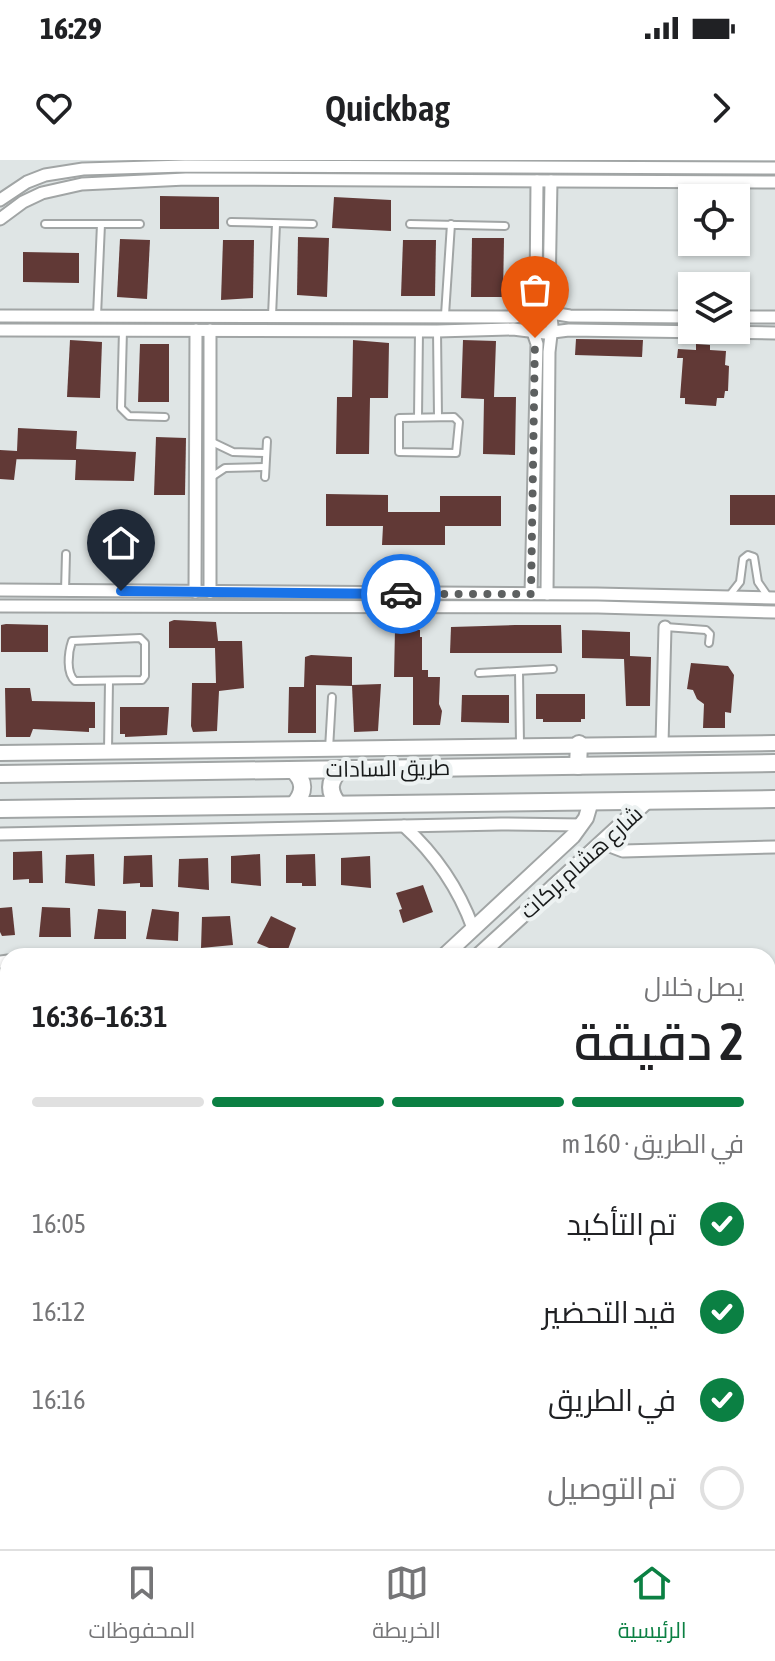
<!DOCTYPE html>
<html lang="ar">
<head>
<meta charset="utf-8">
<style>
	:root { --surface:#fff; --page:#f6f6f6; --text:#202124; --muted:#757577; --line:#e0e0e0; --accent:#0b8043 }
	body { margin:0; font-family:"Asap Condensed",Cairo,sans-serif; background:var(--page); color:var(--text); direction:rtl; height:100vh; display:flex; flex-direction:column; font-size:30px; white-space:nowrap }
	* { box-sizing:border-box; margin:0 }
	p { font-size:26px; color:var(--muted) }
	.icon { flex:none; width:44px; height:44px; fill:none; stroke:currentColor; stroke-width:2; stroke-linecap:round; stroke-linejoin:round }
	.map { position:relative; flex:1; overflow:hidden; direction:ltr }
	.details { position:absolute; left:0px; top:788px; width:776px; height:602px; display:flex; flex-direction:column; background:var(--surface); border-radius:24px 24px 0 0; box-shadow:0 2px 6px #0004; direction:rtl }
	.details>* { flex:none }
	.fabs { position:absolute; left:678px; top:24px; display:grid; gap:16px }
	.fabs a { display:grid; place-items:center; width:72px; height:72px; border-radius:0px; background:var(--surface); box-shadow:0 2px 6px #0004; font-size:40px }
	.pin { position:absolute; display:grid; place-items:center; width:68px; height:68px; color:#fff; margin:-82px -34px; border-radius:50% 50% 50% 0; rotate:-45deg; box-shadow:0 0 8px #0007 }
	.pin .icon { rotate:45deg }
	.courier { position:absolute; display:grid; place-items:center; width:80px; height:80px; margin:-40px; border:6px solid #1a73e8; border-radius:50%; background:#fff; color:#222; box-shadow:0 2px 10px #0007 }
	.head em { font-style:normal; font-weight:600 }
	.head div { display:flex; flex-direction:column-reverse }
	.head { display:flex; align-items:center; justify-content:space-between; height:136px; padding:0 32px }
	h1 { font-size:52px; font-weight:600; line-height:60px }
	.bar { display:grid; grid-template-columns:repeat(4,1fr); gap:12px 8px; align-content:center; height:96px; padding:0 32px }
	.bar i { height:10px; border-radius:6px; background:var(--line) }
	.bar .selected { background:var(--accent) }
	.bar p { grid-column:span 4 }
	ol { padding:0 32px; list-style:none }
	li { display:flex; align-items:center; gap:24px; height:88px }
	li p { margin-inline-start:auto }
	li .icon { padding:8px; border-radius:50%; background:var(--accent); color:#fff; stroke-width:4 }
	li:last-child { color:var(--muted) }
	li i { width:44px; height:44px; border:4px solid var(--line); border-radius:50% }
	.status { display:flex; justify-content:space-between; align-items:center; height:56px; padding:0 40px; background:var(--surface); direction:ltr }
	.status svg { height:22px; fill:currentColor }
	header { display:flex; justify-content:space-between; align-items:center; height:104px; padding:0 32px; background:var(--surface); font-size:36px; font-weight:600 }
	.menu { display:flex; justify-content:space-around; align-items:center; height:112px; border-top:2px solid var(--line); background:var(--surface); font-size:22px; color:var(--muted) }
	.menu a { display:grid; justify-items:center; gap:4px }
	.menu .selected { color:var(--accent) }
	.map>svg:first-child { display:block }
</style>
</head>
<body>
<div class="status"><b>16:29</b><svg viewBox="0 0 49 12"><path d="M0 12V9h3v3zM5 12V6h3v6zM10 12V3h3v9zM15 12V0h3v12zM26 1h20v11H26zM47 4h2v5h-2z"/></svg></div>
<header><svg class="icon" aria-label="forward" viewBox="0 0 24 24"><path d="M9 5l7 7-7 7"/></svg>Quickbag<svg class="icon" aria-label="heart" viewBox="0 0 24 24"><path d="M12 20l-8-8c-3-5 5-10 8-4 3-6 11-1 8 4z"/></svg></header>
<div class="map">
<svg width="775" height="1389" viewBox="0 0 775 1389">
	<rect width="100%" height="100%" fill="#dfe5e5"/>
	<g fill="#613936">
		<path d="M160,36L219,37V69H160Z"/>
		<path d="M334,37L391,40V71L332,68Z"/>
		<path d="M298,77L329,78L327,137L297,135Z"/>
		<path d="M472,78H504L503,137H471Z"/>
		<path d="M120,79L150,80L147,139L117,137Z"/>
		<path d="M223,80H254L253,138L221,140Z"/>
		<path d="M403,80H436L435,136H401Z"/>
		<path d="M23,92L79,93V123L23,122Z"/>
		<path d="M576,179L643,180L642,197L575,195Z"/>
		<path d="M70,180L102,182L100,238L67,237Z"/>
		<path d="M353,180L389,183L388,238H370L369,294H336L337,237H352Z"/>
		<path d="M463,180L496,181L494,237H516L515,295L483,294L484,239L461,238Z"/>
		<path d="M140,184H169V242H138Z"/>
		<path d="M696,184L710,185V190L726,191L725,205L729,206L728,231H725L724,238H717L716,246L685,244V238H680L683,198H677L678,189L696,190Z"/>
		<path d="M18,268L77,271L76,289L136,292L134,321L75,320L76,300L16,299L17,295L14,320L0,319V290L17,291Z"/>
		<path d="M156,277L186,278L185,335H154Z"/>
		<path d="M326,334L388,335V352H440V336H501V366H445V385H382L383,366H326Z"/>
		<rect x="730" y="335" width="45" height="30"/>
		<path d="M174,460L216,462L218,481H242L244,528L219,531L217,571L193,572L191,566L192,523H216L215,488H169V462Z"/>
		<path d="M6,464L48,465V492H1V465Z"/>
		<path d="M515,465H561L562,493H450L451,467Z"/>
		<path d="M395,469L420,470V477H422V510H428V517H440L439,544L442,551L440,565H413V517H394Z"/>
		<path d="M582,470L630,472V496L651,497L650,546H626L624,499L582,498Z"/>
		<path d="M311,495L352,497V526L316,525V573H288L289,527H304L305,497Z"/>
		<path d="M691,503L728,506L734,515L731,553L725,552V568H703L704,544L697,539L693,530L687,529Z"/>
		<path d="M381,524L378,571L354,572L352,525Z"/>
		<path d="M5,528H30L32,541L95,542V568H89V572L33,569L30,577H6Z"/>
		<path d="M536,534H585V559H581V562H543V559H536Z"/>
		<path d="M462,535H509V563L461,562Z"/>
		<path d="M120,547H169L167,575L125,577V574H120Z"/>
		<path d="M42,691L43,723H29V719L13,720V692Z"/>
		<path d="M94,694L95,726L65,723L66,695Z"/>
		<path d="M260,694L261,726L231,723V696Z"/>
		<path d="M315,694L316,726H302V723H286V695Z"/>
		<path d="M152,695L153,727H140V723L123,724L124,696Z"/>
		<path d="M370,696L371,728L341,725V698Z"/>
		<path d="M208,698L209,730L178,727L179,699Z"/>
		<path d="M423,725L433,752L403,763L399,750L402,749L396,733Z"/>
		<path d="M12,747L15,775L2,776L0,772V748Z"/>
		<path d="M42,747L70,748L71,777H39Z"/>
		<path d="M98,749L126,751V779H94Z"/>
		<path d="M152,749L179,752L178,781L146,779Z"/>
		<path d="M230,756L233,785L201,788L202,757Z"/>
		<path d="M271,756L296,768L286,795L257,783Z"/>
	</g>
	<g fill="none" stroke-linecap="round" stroke-linejoin="round">
		<defs>
			<g id="service">
				<path d="M231,62L313,64"/>
				<path d="M45,64H140"/>
				<path d="M410,64L505,66"/>
				<path d="M445,155L451,64"/>
				<path d="M97,156L101,64"/>
				<path d="M272,156L276,64"/>
				<path d="M123,170L121,248L129,256L165,257"/>
				<path d="M437,171L438,257"/>
				<path d="M418,257L419,171"/>
				<path d="M454,257L459,262L456,293L399,292V258Z"/>
				<path d="M212,282L233,292L266,293"/>
				<path d="M265,317L267,281"/>
				<path d="M210,318L225,308L265,307"/>
				<path d="M65,431L66,394"/>
				<path d="M729,436L740,422L743,399L748,395L754,397L758,422L769,438"/>
				<path d="M665,467L706,470L710,474L709,483"/>
				<path d="M140,478L145,483V516L142,520L75,521C66,513 68,493 72,481Z"/>
				<path d="M519,511L520,584"/>
				<path d="M479,513L553,509"/>
				<path d="M329,589L332,537"/>
				<path d="M108,590L109,521"/>
			</g>
			<g id="minor">
				<path d="M0,40L27,22L45,15L83,9L185,6L775,8"/>
				<path d="M0,59L23,42L42,33L82,24L186,19L775,22"/>
				<path d="M0,156L514,157L545,152L570,156L692,157"/>
				<path d="M736,157H775"/>
				<path d="M0,170L437,171L513,169L545,173L569,170L775,173"/>
				<path d="M0,430L597,434L775,438"/>
				<path d="M195,432L196,170"/>
				<path d="M210,432V170"/>
				<path d="M531,434L537,184L531,166L536,138L537,21"/>
				<path d="M547,434L549,192L552,166L549,136L551,21"/>
				<path d="M0,446L598,447L775,452"/>
				<path d="M662,584L665,467"/>
				<path d="M404,666C436,695 458,727 473,768"/>
				<path d="M0,674L501,664L582,665"/>
				<path d="M602,683L623,691L775,687"/>
				<path d="M0,802L8,801"/>
				<path d="M0,1008L8,1006"/>
				<path d="M0,1031L8,1028"/>
				<path d="M768,1231L775,1236"/>
				<path d="M768,1265L775,1270"/>
				<path d="M768,1344L775,1332"/>
				<path d="M768,1366L775,1360"/>
				<path d="M654,1382L659,1389"/>
				<path d="M679,1382L699,1388"/>
				<path d="M709,1388L725,1382"/>
				<path d="M496,1389L504,1382"/>
				<path d="M745,1389L751,1382"/>
			</g>
			<g id="tertiary">
				<path d="M0,593L775,583"/>
				<path d="M444,796L573,676L586,658L591,641"/>
				<path d="M478,796L648,640"/>
				<path d="M768,898L775,892"/>
				<path d="M768,929L775,922"/>
				<path d="M0,1204L8,1197"/>
				<path d="M0,1235L8,1227"/>
				<path d="M236,1382L245,1389"/>
				<path d="M262,1389L270,1382"/>
			</g>
			<g id="secondary">
				<path d="M578,606L579,584"/>
				<path d="M293,610C305,621 305,632 294,645"/>
				<path d="M0,614L775,603"/>
				<path d="M338,644C328,631 328,621 341,609"/>
				<path d="M0,649L775,639"/>
			</g>
		</defs>
		<use href="#service" stroke="#a1a5a5" stroke-width="10"/>
		<use href="#minor" stroke="#a1a5a5" stroke-width="15"/>
		<use href="#tertiary" stroke="#a1a5a5" stroke-width="18"/>
		<use href="#secondary" stroke="#a1a5a5" stroke-width="20"/>
		<use href="#service" stroke="#fff" stroke-width="6"/>
		<use href="#minor" stroke="#fff" stroke-width="11"/>
		<use href="#tertiary" stroke="#fff" stroke-width="14"/>
		<use href="#secondary" stroke="#fff" stroke-width="16"/>
	</g>
	<g fill="none" stroke-linecap="round" stroke-linejoin="round">
		<path stroke="#5d6060" stroke-width="8" stroke-dasharray="0 14.4" d="M401,434H531L535,178"/>
		<path stroke="#1a73e8" stroke-width="10" d="M121,431L401,434"/>
	</g>
	<g text-anchor="middle" stroke-width="8" stroke-linejoin="round" paint-order="stroke">
		<g font-size="22" fill="#171919" stroke="#edf2f2">
			<text transform="translate(388 608) rotate(-1)" y="8">طريق السادات</text>
			<text transform="translate(581 702) rotate(-42)" y="8">شارع هشام بركات</text>
		</g>
	</g>
</svg>
<div class="fabs">
<a><svg class="icon" aria-label="locate" viewBox="0 0 24 24"><circle cx="12" cy="12" r="6"/><path d="M12 2v4M12 18v4M2 12h4M18 12h4"/></svg></a>
<a><svg class="icon" aria-label="layers" viewBox="0 0 24 24"><path d="M12 4l9 5-9 5-9-5zM3 14l9 5 9-5"/></svg></a>
</div>
<div class="pin" style="left:535px;top:178px;background:#ea580c"><svg class="icon" aria-label="bag" viewBox="0 0 24 24"><path d="M5 8h14l-1 12H6zM9 8a3 3 0 0 1 6 0"/></svg></div>
<div class="pin" style="left:121px;top:431px;background:#1f2937"><svg class="icon" aria-label="home" viewBox="0 0 24 24"><path d="M3 11l9-7 9 7M6 9v11h12V9"/></svg></div>
<div class="courier" style="left:401px;top:434px"><svg class="icon" aria-label="car" viewBox="0 0 24 24"><path d="M5 17H2v-5l4-1 3-4h7l3 4 3 1v5h-3M9 17h6M6 11h13"/><circle cx="7" cy="17" r="2"/><circle cx="17" cy="17" r="2"/></svg></div>
<section class="details">
<div class="head"><div><h1>2 دقيقة</h1><p>يصل خلال</p></div><em>16:31–16:36</em></div>
<div class="bar"><i class="selected"></i><i class="selected"></i><i class="selected"></i><i></i><p>في الطريق · 160 m</p></div>
<ol>
<li><svg class="icon" aria-label="check" viewBox="0 0 24 24"><path d="M5 12l5 5 9-10"/></svg>تم التأكيد<p>16:05</p></li>
<li><svg class="icon" aria-label="check" viewBox="0 0 24 24"><path d="M5 12l5 5 9-10"/></svg>قيد التحضير<p>16:12</p></li>
<li><svg class="icon" aria-label="check" viewBox="0 0 24 24"><path d="M5 12l5 5 9-10"/></svg>في الطريق<p>16:16</p></li>
<li><i></i>تم التوصيل</li>
</ol>
</section>
</div>
<nav class="menu">
<a class="selected"><svg class="icon" aria-label="home" viewBox="0 0 24 24"><path d="M3 11l9-7 9 7M6 9v11h12V9"/></svg>الرئيسية</a>
<a><svg class="icon" aria-label="map" viewBox="0 0 24 24"><path d="M3 6l6-2 6 2 6-2v14l-6 2-6-2-6 2zM9 4v14M15 6v14"/></svg>الخريطة</a>
<a><svg class="icon" aria-label="saved" viewBox="0 0 24 24"><path d="M7 4h10v16l-5-4-5 4z"/></svg>المحفوظات</a>
</nav>
</body>
</html>
